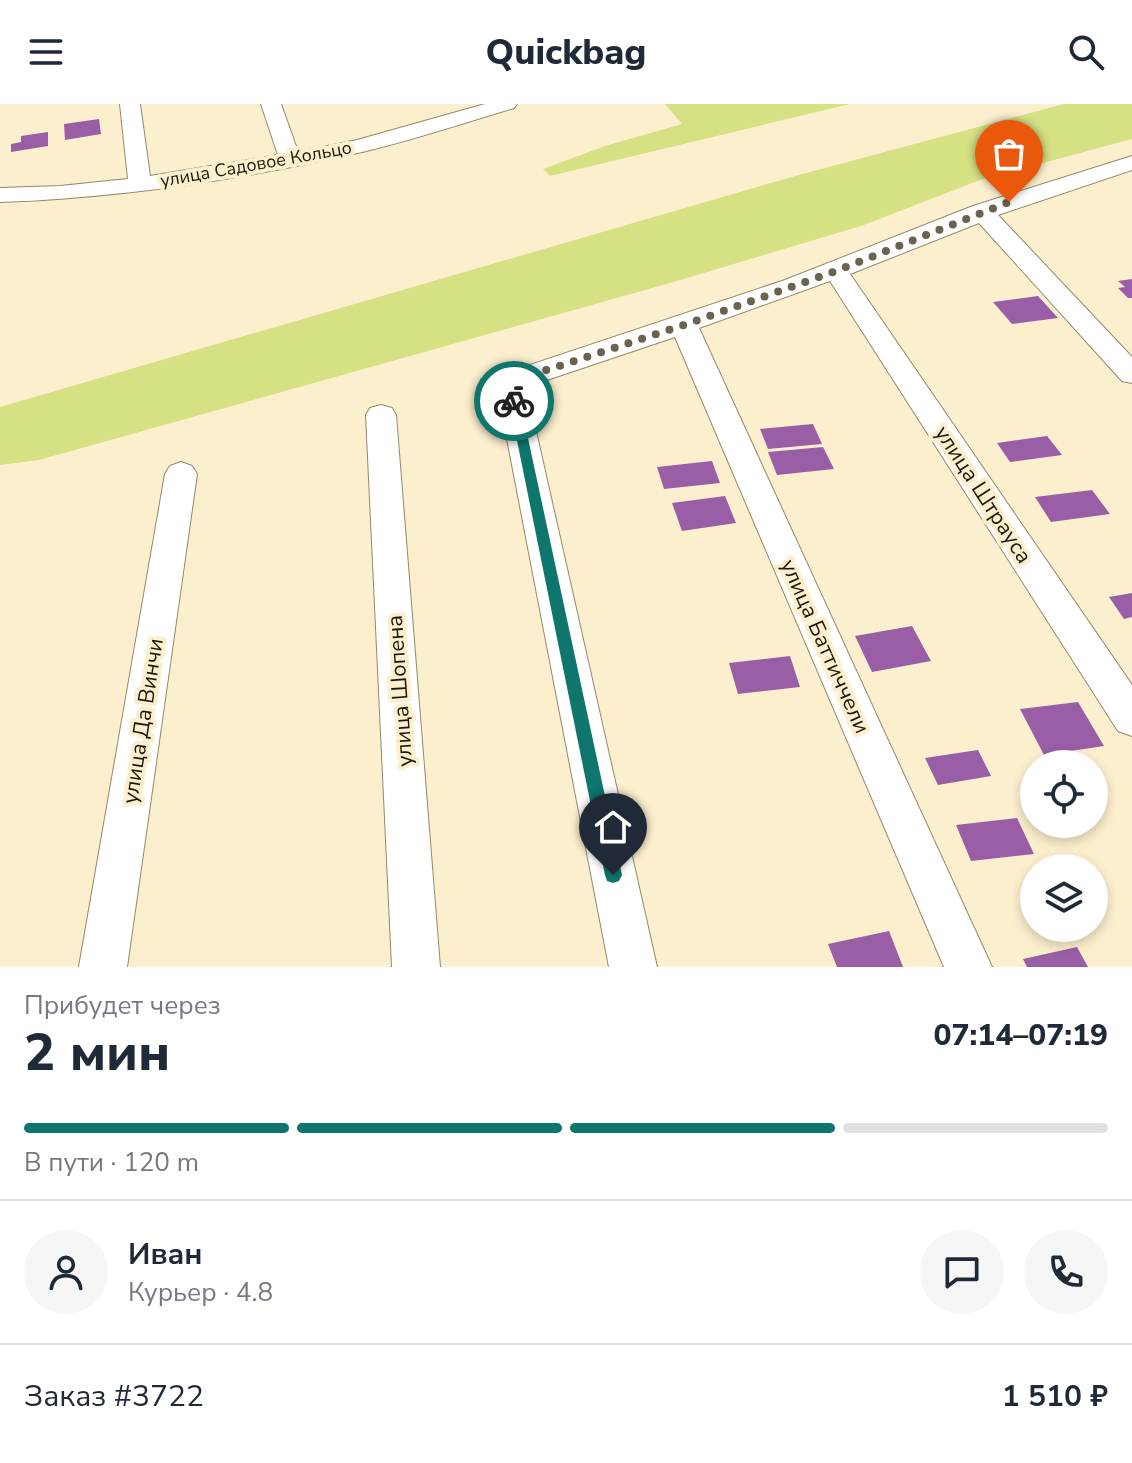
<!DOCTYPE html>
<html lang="ru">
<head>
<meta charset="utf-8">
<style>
	:root { --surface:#fff; --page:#f6f6f7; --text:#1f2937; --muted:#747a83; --line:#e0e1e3; --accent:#0f766e }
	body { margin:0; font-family:"Nunito Sans",sans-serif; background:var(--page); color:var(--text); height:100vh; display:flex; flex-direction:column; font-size:30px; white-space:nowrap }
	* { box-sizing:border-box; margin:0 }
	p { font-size:26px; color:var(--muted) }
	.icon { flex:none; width:44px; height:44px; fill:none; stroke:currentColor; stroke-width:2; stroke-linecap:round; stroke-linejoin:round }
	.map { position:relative; height:863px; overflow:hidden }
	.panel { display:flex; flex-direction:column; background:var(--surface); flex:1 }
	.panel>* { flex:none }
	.tools { position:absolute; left:1020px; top:646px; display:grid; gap:16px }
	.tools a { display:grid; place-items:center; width:88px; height:88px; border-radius:50%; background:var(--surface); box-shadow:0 4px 12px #0003; font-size:40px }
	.pin { position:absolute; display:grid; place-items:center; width:68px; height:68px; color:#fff; margin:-82px -34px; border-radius:50% 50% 50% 0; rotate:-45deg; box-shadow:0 0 8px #0007 }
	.pin .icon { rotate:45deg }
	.courier { position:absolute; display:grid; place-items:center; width:80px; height:80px; margin:-40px; border:6px solid #0f766e; border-radius:50%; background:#fff; color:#222; box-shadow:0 2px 10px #0007 }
	.head em { font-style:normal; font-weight:800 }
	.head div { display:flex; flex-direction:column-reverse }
	.head { display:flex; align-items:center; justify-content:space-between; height:136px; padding:0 24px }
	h1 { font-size:52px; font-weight:800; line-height:60px }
	.bar { display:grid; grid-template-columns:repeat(4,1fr); gap:12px 8px; align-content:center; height:96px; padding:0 24px }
	.bar i { height:10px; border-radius:6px; background:var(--line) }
	.bar .selected { background:var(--accent) }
	.bar p { grid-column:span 4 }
	.line { display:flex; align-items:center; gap:20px; padding:0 24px; border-top:2px solid var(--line) }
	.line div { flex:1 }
	.round { display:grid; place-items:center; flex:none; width:84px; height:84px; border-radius:42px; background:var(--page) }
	header { display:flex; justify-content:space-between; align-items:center; height:104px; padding:0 24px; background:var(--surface); font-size:36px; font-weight:800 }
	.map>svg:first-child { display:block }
</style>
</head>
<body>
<header><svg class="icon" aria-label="menu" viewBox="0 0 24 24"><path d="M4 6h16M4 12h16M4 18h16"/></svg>Quickbag<svg class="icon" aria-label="search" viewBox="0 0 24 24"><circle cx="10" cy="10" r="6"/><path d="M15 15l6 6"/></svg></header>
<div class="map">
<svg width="1132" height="863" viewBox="0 0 1132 863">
	<rect width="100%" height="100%" fill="#fcefce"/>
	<g fill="#d6e184">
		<path d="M665,0H850L550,72L543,65L605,42L682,20Z"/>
		<path d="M1064,0H1132V35L980,76L861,122L670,179L39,356L0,361V303L795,72Z"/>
	</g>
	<g fill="#9a5ea7">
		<path d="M99,15L101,30L65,36L64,20Z"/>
		<path d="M48,28V42L11,48V40L21,38V32Z"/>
		<path d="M1132,175V194H1128L1118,184L1125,183L1118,177Z"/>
		<path d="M1038,192L1058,214L1012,220L993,198Z"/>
		<path d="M813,320L822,340L768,345L760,325Z"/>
		<path d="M1047,332L1062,351L1010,358L997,339Z"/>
		<path d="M823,343L834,365L777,371L768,348Z"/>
		<path d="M712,357L720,379L664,385L657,363Z"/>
		<path d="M1092,386L1110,410L1051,418L1035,393Z"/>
		<path d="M725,392L736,419L682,427L672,399Z"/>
		<path d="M1132,489V513L1124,515L1109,493Z"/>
		<path d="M912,522L931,557L872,568L855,532Z"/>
		<path d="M790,552L800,583L738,590L729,559Z"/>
		<path d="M1078,598L1104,642L1044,651L1020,605Z"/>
		<path d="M978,646L991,672L938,681L925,654Z"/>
		<path d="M1017,714L1034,750L971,757L956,721Z"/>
		<path d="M889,827L903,863H837L828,840Z"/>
		<path d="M1077,843L1088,863H1027L1023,855Z"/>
	</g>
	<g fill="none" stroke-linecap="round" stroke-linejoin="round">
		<defs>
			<g id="minor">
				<path d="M120,0H140L150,72L278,51L261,0H281L298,48L357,36L485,0H517L514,4C463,19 413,36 362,48C244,75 121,94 0,98V84L60,82L128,75Z"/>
				<path d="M1132,52V66L998,111L1132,253V279L1122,277L979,119L850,170L1132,581V632L1118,627L830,177L699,224L992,863H944L675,233L526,283L657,863H609L496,278L500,271L785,176L973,102Z"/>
				<path d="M381,301L392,304L396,311L440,863H392L366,311L370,304Z"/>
				<path d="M181,358L192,362L197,370L127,863H79L165,370L170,362Z"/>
			</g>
		</defs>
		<use href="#minor" stroke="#94886a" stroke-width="2"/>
		<use href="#minor" fill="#fff" fill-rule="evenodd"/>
	</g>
	<path fill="#0f766e" d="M514,294L520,297L622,771L619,777L613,779L607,777L605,771L509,297Z"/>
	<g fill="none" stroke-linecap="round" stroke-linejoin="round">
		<path stroke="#6b6350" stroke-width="8" stroke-dasharray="0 14.4" d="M514,297L510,278L684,221L836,167L1009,98"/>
	</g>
	<g text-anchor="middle" stroke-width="8" stroke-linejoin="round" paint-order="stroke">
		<g font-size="18" fill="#1d180c" stroke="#fcefce">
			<text transform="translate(256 60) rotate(-10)" y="6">улица Садовое Кольцо</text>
		</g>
		<g font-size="22" fill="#1d180c" stroke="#fcefce">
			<text transform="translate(984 390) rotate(57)" y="8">улица Штрауса</text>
			<text transform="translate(826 542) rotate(66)" y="8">улица Баттиччели</text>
			<text transform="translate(399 587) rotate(-94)" y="8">улица Шопена</text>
			<text transform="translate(142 617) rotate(-81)" y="8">улица Да Винчи</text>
		</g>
	</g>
</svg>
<div class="tools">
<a><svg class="icon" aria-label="locate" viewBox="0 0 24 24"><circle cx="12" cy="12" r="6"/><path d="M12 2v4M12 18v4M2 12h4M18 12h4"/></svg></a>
<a><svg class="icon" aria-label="layers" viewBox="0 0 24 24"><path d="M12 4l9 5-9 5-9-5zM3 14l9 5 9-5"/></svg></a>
</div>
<div class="pin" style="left:1009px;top:98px;background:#ea580c"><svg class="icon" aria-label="bag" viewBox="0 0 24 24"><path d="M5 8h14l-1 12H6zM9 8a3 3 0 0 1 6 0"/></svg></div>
<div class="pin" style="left:613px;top:771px;background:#1f2937"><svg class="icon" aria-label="home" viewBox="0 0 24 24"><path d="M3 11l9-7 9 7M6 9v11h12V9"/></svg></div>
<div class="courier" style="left:514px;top:297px"><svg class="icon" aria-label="bike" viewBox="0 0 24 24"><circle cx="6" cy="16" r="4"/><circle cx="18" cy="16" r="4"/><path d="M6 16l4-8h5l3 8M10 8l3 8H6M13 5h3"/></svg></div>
</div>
<section class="panel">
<div class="head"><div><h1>2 мин</h1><p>Прибудет через</p></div><em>07:14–07:19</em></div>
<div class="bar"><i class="selected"></i><i class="selected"></i><i class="selected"></i><i></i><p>В пути · 120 m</p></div>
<div class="line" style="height:144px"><a class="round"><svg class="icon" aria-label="person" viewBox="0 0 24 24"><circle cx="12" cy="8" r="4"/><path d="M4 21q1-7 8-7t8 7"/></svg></a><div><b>Иван</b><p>Курьер · 4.8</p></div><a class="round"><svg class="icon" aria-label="chat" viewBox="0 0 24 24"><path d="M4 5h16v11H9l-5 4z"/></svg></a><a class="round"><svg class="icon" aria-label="phone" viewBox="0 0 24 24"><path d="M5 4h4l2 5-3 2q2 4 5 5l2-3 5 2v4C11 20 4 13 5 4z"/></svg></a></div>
<div class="line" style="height:104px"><div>Заказ #3722</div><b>1 510 ₽</b></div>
</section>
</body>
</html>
